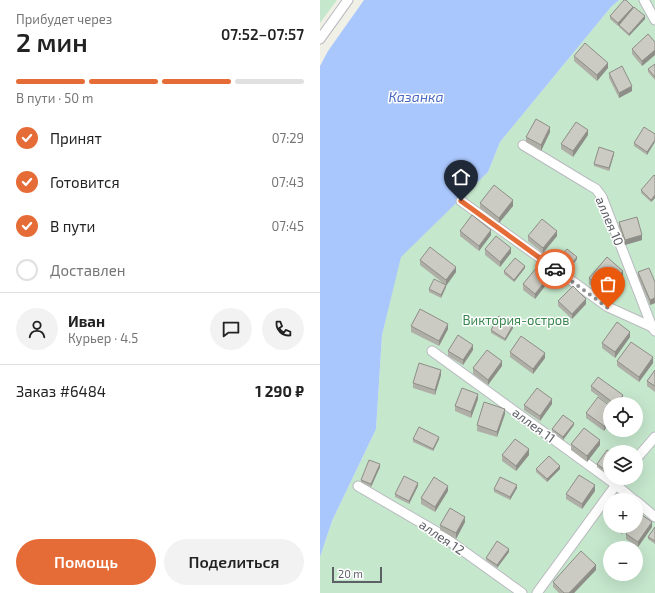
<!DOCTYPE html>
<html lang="ru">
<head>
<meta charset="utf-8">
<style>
	:root { --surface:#fff; --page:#f2f2f2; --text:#222; --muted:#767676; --line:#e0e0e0; --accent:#e66c37 }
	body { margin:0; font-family:"Exo 2",sans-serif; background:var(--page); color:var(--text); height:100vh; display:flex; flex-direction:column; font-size:15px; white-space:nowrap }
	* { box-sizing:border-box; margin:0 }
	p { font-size:13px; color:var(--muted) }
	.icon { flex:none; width:22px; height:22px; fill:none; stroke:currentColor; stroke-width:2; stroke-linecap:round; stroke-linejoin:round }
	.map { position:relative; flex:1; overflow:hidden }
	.sheet { display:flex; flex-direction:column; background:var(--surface); width:320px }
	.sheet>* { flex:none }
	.tools { position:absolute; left:283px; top:397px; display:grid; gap:8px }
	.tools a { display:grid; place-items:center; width:40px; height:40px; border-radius:50%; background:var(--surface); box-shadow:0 4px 16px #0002; font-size:20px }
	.scale { position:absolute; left:12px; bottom:10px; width:50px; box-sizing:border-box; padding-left:4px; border:2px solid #5e6067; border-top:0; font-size:11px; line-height:14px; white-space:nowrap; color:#5e6067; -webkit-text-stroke:3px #fff; paint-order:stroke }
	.pin { position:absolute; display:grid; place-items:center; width:34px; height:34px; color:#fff; margin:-41px -17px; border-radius:50% 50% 50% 0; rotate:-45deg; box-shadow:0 0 4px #0007 }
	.pin .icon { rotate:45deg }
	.courier { position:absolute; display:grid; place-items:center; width:40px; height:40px; margin:-20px; border:3px solid #e66c37; border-radius:50%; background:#fff; color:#222; box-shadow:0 1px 5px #0007 }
	.headline em { font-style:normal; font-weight:600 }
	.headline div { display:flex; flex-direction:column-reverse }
	.headline { display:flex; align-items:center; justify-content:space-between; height:68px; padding:0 16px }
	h1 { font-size:26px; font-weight:600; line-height:30px }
	.bar { display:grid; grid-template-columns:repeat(4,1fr); gap:6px 4px; align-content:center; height:48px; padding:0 16px }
	.bar i { height:5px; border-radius:3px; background:var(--line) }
	.bar .current { background:var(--accent) }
	.bar p { grid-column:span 4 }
	.line { display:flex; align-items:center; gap:10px; padding:0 16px; border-top:1px solid var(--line) }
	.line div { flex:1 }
	.round { display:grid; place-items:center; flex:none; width:42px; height:42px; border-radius:21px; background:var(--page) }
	ol { padding:0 16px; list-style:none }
	li { display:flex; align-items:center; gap:12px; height:44px }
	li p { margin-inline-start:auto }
	li .icon { padding:4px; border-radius:50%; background:var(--accent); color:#fff; stroke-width:4 }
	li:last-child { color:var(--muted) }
	li i { width:22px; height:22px; border:2px solid var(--line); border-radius:50% }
	.cta { display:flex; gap:8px; margin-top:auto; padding:8px 16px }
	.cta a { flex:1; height:46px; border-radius:24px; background:var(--accent); color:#fff; font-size:16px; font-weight:600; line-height:46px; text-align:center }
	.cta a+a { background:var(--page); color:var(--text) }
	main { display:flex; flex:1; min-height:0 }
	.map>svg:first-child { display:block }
</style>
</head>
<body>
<main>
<section class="sheet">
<div class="headline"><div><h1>2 мин</h1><p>Прибудет через</p></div><em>07:52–07:57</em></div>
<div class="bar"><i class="current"></i><i class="current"></i><i class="current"></i><i></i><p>В пути · 50 m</p></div>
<ol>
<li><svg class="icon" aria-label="check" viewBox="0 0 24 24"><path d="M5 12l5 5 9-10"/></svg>Принят<p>07:29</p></li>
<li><svg class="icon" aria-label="check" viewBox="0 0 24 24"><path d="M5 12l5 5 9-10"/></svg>Готовится<p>07:43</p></li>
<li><svg class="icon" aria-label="check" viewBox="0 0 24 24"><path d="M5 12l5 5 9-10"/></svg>В пути<p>07:45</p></li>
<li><i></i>Доставлен</li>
</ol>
<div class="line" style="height:72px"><a class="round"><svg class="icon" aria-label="person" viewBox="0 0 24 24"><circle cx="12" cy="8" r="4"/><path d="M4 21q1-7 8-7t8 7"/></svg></a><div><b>Иван</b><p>Курьер · 4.5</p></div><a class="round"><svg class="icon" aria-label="chat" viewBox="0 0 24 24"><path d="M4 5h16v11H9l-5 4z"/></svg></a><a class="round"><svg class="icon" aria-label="phone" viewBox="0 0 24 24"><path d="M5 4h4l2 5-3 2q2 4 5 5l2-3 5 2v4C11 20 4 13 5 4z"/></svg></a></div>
<div class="line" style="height:52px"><div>Заказ #6484</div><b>1 290 ₽</b></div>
<div class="cta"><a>Помощь</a><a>Поделиться</a></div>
</section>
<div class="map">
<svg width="335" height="593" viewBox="0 0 335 593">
	<rect width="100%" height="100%" fill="#f0f0e7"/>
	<g fill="#c5e7cc" fill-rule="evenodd">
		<path d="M0,0H17L0,23Z"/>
		<path d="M299,0H335V593H0V557L12,521L56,429L62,335L80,257L168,172L180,142L291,7ZM290,404H316V430H290ZM290,452H316V478H290ZM290,500H316V526H290ZM290,548H316V574H290Z"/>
	</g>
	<path fill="#aac7fd" d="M44,0H299L291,7L180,142L168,172L81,257L62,335L56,429L12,521L0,557V66L8,51Z"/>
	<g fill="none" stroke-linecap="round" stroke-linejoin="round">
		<defs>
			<g id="service">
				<path d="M324,0L335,20"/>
				<path d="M0,39L28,0"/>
				<path d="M203,145L269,185L276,189L282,197L332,327L335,331"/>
				<path d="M141,201L288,307L332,327"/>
				<path d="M112,351L295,484L314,500"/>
				<path d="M316,459L335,437"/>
				<path d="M38,486L117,532L202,593"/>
				<path d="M316,501L335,517"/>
				<path d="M217,593L301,478"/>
			</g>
		</defs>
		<use href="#service" stroke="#b9bac0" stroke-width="11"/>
		<use href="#service" stroke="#fff" stroke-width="9"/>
	</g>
	<g fill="#afafa8">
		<path d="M313,9L325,19L309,36L299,27V25L298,26L290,19V16Z"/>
		<path d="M335,42V55L322,66L312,54V49Z"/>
		<path d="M254,56L288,68L277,81L254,61Z"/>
		<path d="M335,64V80L328,72V69Z"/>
		<path d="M289,73L312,91L299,98L289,78Z"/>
		<path d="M230,132L221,151L206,142V137Z"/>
		<path d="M335,134L327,155L314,146V143Z"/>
		<path d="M268,135L253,157L241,149V144Z"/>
		<path d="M294,154L289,171L274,166V164Z"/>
		<path d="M335,176V198L331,202L321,193V190Z"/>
		<path d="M160,203L193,206L179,223L160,208Z"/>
		<path d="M299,222L322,240L305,245L299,227Z"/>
		<path d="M140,231L171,235L159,251L140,236Z"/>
		<path d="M208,236H237L223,253L208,241Z"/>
		<path d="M165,249L191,253L180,267L165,255Z"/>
		<path d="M257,259L246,274L235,266V263Z"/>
		<path d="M100,260L136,272L126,285V287L121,298L109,292V289L123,283L100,265Z"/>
		<path d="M205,268L194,282L184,274V271Z"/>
		<path d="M318,272L335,282V303L330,305L318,277Z"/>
		<path d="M303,276L286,297L269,284V278Z"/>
		<path d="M229,281L215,299L203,290V284Z"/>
		<path d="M238,301L266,304L252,319L238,306Z"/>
		<path d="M91,326L128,329L119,346L91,332Z"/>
		<path d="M193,328L185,341L171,333V330Z"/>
		<path d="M310,337L295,358L282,348V343Z"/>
		<path d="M153,350L143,365L128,356V351Z"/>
		<path d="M190,352L225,358L213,374L190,357Z"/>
		<path d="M297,361L333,363L319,382L297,366Z"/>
		<path d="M182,366L168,385L153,374V368Z"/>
		<path d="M335,370V392L327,386V381Z"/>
		<path d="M121,375L115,395L93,388V383Z"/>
		<path d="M271,386L303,401L300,404H290V405L271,391Z"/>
		<path d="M158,399L151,418L135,411V406Z"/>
		<path d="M232,404L220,421L204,410V405Z"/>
		<path d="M290,406L284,431L266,418V413Z"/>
		<path d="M185,414L177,437L157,431V425Z"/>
		<path d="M254,425L243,440L232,431V429Z"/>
		<path d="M93,439H119L113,451L93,442Z"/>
		<path d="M251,444L280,445L267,462L251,450Z"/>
		<path d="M290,452L289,476L277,467V464Z"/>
		<path d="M182,455H209L196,471L182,461Z"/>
		<path d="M60,467L51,487L41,482V480Z"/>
		<path d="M216,469H240L227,482L216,472Z"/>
		<path d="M98,486L89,504L75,497V494Z"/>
		<path d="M197,488L190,500L174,492V489Z"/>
		<path d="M128,491L115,512L101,504V498Z"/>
		<path d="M275,491L262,509L246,499V494Z"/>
		<path d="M290,517V526L288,525V520Z"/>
		<path d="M145,522L136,539L120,530V525Z"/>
		<path d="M290,526H307L302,534Z"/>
		<path d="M332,527L318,547L306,539V534Z"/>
		<path d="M335,527V544L328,539V537Z"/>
		<path d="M189,552L177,568L166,560V558Z"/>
		<path d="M276,570L254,593H239L233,587V582Z"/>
	</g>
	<g fill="#8e8e88">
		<path d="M313,7V9L298,26V23Z"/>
		<path d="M325,16V19L309,36V34Z"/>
		<path d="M335,50V55L322,66V61Z"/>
		<path d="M288,63V68L277,81V75Z"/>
		<path d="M312,86V91L299,98V93Z"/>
		<path d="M230,127V132L221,151V145Z"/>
		<path d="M268,130V135L253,157V151Z"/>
		<path d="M335,140V142L327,155V152Z"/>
		<path d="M294,152V154L289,171V168Z"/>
		<path d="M335,195V198L331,202V200Z"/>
		<path d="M193,200V206L179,223V218Z"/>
		<path d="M171,230V235L159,251V246Z"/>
		<path d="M237,231V236L223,253V248Z"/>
		<path d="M322,235V240L305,245V240Z"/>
		<path d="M191,248V253L180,267V262Z"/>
		<path d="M257,257V259L246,274V271Z"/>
		<path d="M205,266V268L194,282V280Z"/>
		<path d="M136,267V272L126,286V280Z"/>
		<path d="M303,271V276L286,297V292Z"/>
		<path d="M229,276V281L215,299V294Z"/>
		<path d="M126,285V287L121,298V295Z"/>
		<path d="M335,298V303L330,305V300Z"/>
		<path d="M266,299V304L252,319V314Z"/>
		<path d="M128,324V329L119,346V341Z"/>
		<path d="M193,325V328L185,341V339Z"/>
		<path d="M310,332V337L295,358V352Z"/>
		<path d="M153,345V350L143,365V360Z"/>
		<path d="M225,353V358L213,374V369Z"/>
		<path d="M333,357V363L319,382V377Z"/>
		<path d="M182,361V366L168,385V380Z"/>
		<path d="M121,370V375L115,395V390Z"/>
		<path d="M158,394V399L151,418V412Z"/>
		<path d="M303,395V401L300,404H296Z"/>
		<path d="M232,399V404L220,421V416Z"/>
		<path d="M185,409V414L177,437V432Z"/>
		<path d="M290,417V422L284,431V426Z"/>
		<path d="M254,423V425L243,440V437Z"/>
		<path d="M119,437V439L113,451V449Z"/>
		<path d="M280,440V445L267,462V456Z"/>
		<path d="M209,449V455L196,471V466Z"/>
		<path d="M60,464V467L51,487V484Z"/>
		<path d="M240,466V469L227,482V479Z"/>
		<path d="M98,483V486L89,504V501Z"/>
		<path d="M197,485V488L190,500V497Z"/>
		<path d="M275,485V491L262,509V504Z"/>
		<path d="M128,486V491L115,512V507Z"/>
		<path d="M145,517V522L136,539V533Z"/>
		<path d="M332,522V527L318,547V542Z"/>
		<path d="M304,526H307L302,534V529Z"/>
		<path d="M189,549V552L177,568V565Z"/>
		<path d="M276,565V570L254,593H249Z"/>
	</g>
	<g fill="#cbcbc3" stroke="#8e8e88">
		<path d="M304,0H306L313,7L298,23L290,16Z"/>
		<path d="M314,7L325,16L309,34L299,25Z"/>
		<path d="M328,34L335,42V50L322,61L312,49Z"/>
		<path d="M265,43L288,63L277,75L254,56Z"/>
		<path d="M335,64V77L328,69Z"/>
		<path d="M302,66L312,86L299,93L289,73Z"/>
		<path d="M216,119L230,127L221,145L206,137Z"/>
		<path d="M256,122L268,130L253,151L241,144Z"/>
		<path d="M324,127L335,134V140L327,152L314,143Z"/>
		<path d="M279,147L294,152L289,168L274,164Z"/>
		<path d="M334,175L335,176V195L331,200L321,190Z"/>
		<path d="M174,185L193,200L179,218L160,203Z"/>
		<path d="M152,215L171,230L159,246L140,231Z"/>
		<path d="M317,217L322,235L305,240L299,222Z"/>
		<path d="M222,219L237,231L223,248L208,236Z"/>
		<path d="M176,236L191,248L180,262L165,249Z"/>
		<path d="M110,247L136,267L126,280L100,260Z"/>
		<path d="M247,249L257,257L246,271L235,263Z"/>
		<path d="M287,257L303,271L286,292L269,278Z"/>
		<path d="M195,258L205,266L194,280L184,271Z"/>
		<path d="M217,267L229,276L215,294L203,284Z"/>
		<path d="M329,268L335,282V298L330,300L318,272Z"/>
		<path d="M114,279L126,285L121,295L109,289Z"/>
		<path d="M253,286L266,299L252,314L238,301Z"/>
		<path d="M100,309L128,324L119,341L91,326Z"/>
		<path d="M179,316L193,325L185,339L171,330Z"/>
		<path d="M297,322L310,332L295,352L282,343Z"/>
		<path d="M138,335L153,345L143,360L128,351Z"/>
		<path d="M201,336L225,353L213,369L190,352Z"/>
		<path d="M311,342L333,357L319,377L297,361Z"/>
		<path d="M167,350L182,361L168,380L153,368Z"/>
		<path d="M99,363L121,370L115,390L93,383Z"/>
		<path d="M335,370V386L327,381Z"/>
		<path d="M278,377L303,395L296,404H295L271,386Z"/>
		<path d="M142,388L158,394L151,412L135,406Z"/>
		<path d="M217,388L232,399L220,416L204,405Z"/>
		<path d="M278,397L290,406V417L284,426L266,413Z"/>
		<path d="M164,402L185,409L177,432L157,425Z"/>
		<path d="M243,415L254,423L243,437L232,429Z"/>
		<path d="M99,427L119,437L113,449L93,439Z"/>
		<path d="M264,428L280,440L267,456L251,444Z"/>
		<path d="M195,439L209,449L196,466L182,455Z"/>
		<path d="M287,450L290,452V472L289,473L277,464Z"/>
		<path d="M229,456L240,466L227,479L216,469Z"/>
		<path d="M49,460L60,464L51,484L41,480Z"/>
		<path d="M259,475L275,485L262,504L246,494Z"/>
		<path d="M84,476L98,483L89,501L75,494Z"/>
		<path d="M114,477L128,486L115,507L101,498Z"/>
		<path d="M180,477L197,485L190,497L174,489Z"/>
		<path d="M130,508L145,517L136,533L120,525Z"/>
		<path d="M319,513L332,522L318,542L306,534L311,526H316V518Z"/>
		<path d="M298,526H304L302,529Z"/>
		<path d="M335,527V541L328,537Z"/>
		<path d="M177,541L189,549L177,565L166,558Z"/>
		<path d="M261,551L276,565L249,593H244L233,582Z"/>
	</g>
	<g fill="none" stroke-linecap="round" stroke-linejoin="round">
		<path stroke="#919294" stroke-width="4" stroke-dasharray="0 7.2" d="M235,269L288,308"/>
		<path stroke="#e66c37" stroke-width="5" d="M141,201L235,269"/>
	</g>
	<g text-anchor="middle" stroke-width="3" stroke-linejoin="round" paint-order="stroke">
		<g font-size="13" fill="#5e6067" stroke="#fff">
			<text transform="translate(290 221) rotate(67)" y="5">аллея 10</text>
			<text transform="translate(214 425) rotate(36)" y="5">аллея 11</text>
			<text transform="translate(122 537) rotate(34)" y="5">аллея 12</text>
		</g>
		<g font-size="13" fill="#37854c" stroke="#fff">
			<text x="196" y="325">Виктория-остров</text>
		</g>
		<g font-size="14" font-style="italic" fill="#4b6bc2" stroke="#fff">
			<text x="96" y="102">Казанка</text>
		</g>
	</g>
</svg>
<div class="tools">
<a><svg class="icon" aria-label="locate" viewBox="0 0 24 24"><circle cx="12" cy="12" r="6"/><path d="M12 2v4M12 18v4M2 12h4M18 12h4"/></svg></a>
<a><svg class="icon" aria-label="layers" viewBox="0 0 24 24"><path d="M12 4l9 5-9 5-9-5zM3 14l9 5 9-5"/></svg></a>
<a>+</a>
<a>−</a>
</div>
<div class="scale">20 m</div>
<div class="pin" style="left:288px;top:308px;background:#ea580c"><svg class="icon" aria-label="bag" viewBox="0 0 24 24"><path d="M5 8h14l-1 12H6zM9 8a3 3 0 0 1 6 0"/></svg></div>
<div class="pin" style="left:141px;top:201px;background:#1f2937"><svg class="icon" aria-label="home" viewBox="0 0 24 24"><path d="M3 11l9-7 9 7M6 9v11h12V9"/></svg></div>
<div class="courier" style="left:235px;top:269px"><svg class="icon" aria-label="car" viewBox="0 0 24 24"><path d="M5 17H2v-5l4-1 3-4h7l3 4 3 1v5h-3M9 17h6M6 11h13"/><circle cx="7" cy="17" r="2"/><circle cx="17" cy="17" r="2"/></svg></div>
</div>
</main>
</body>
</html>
